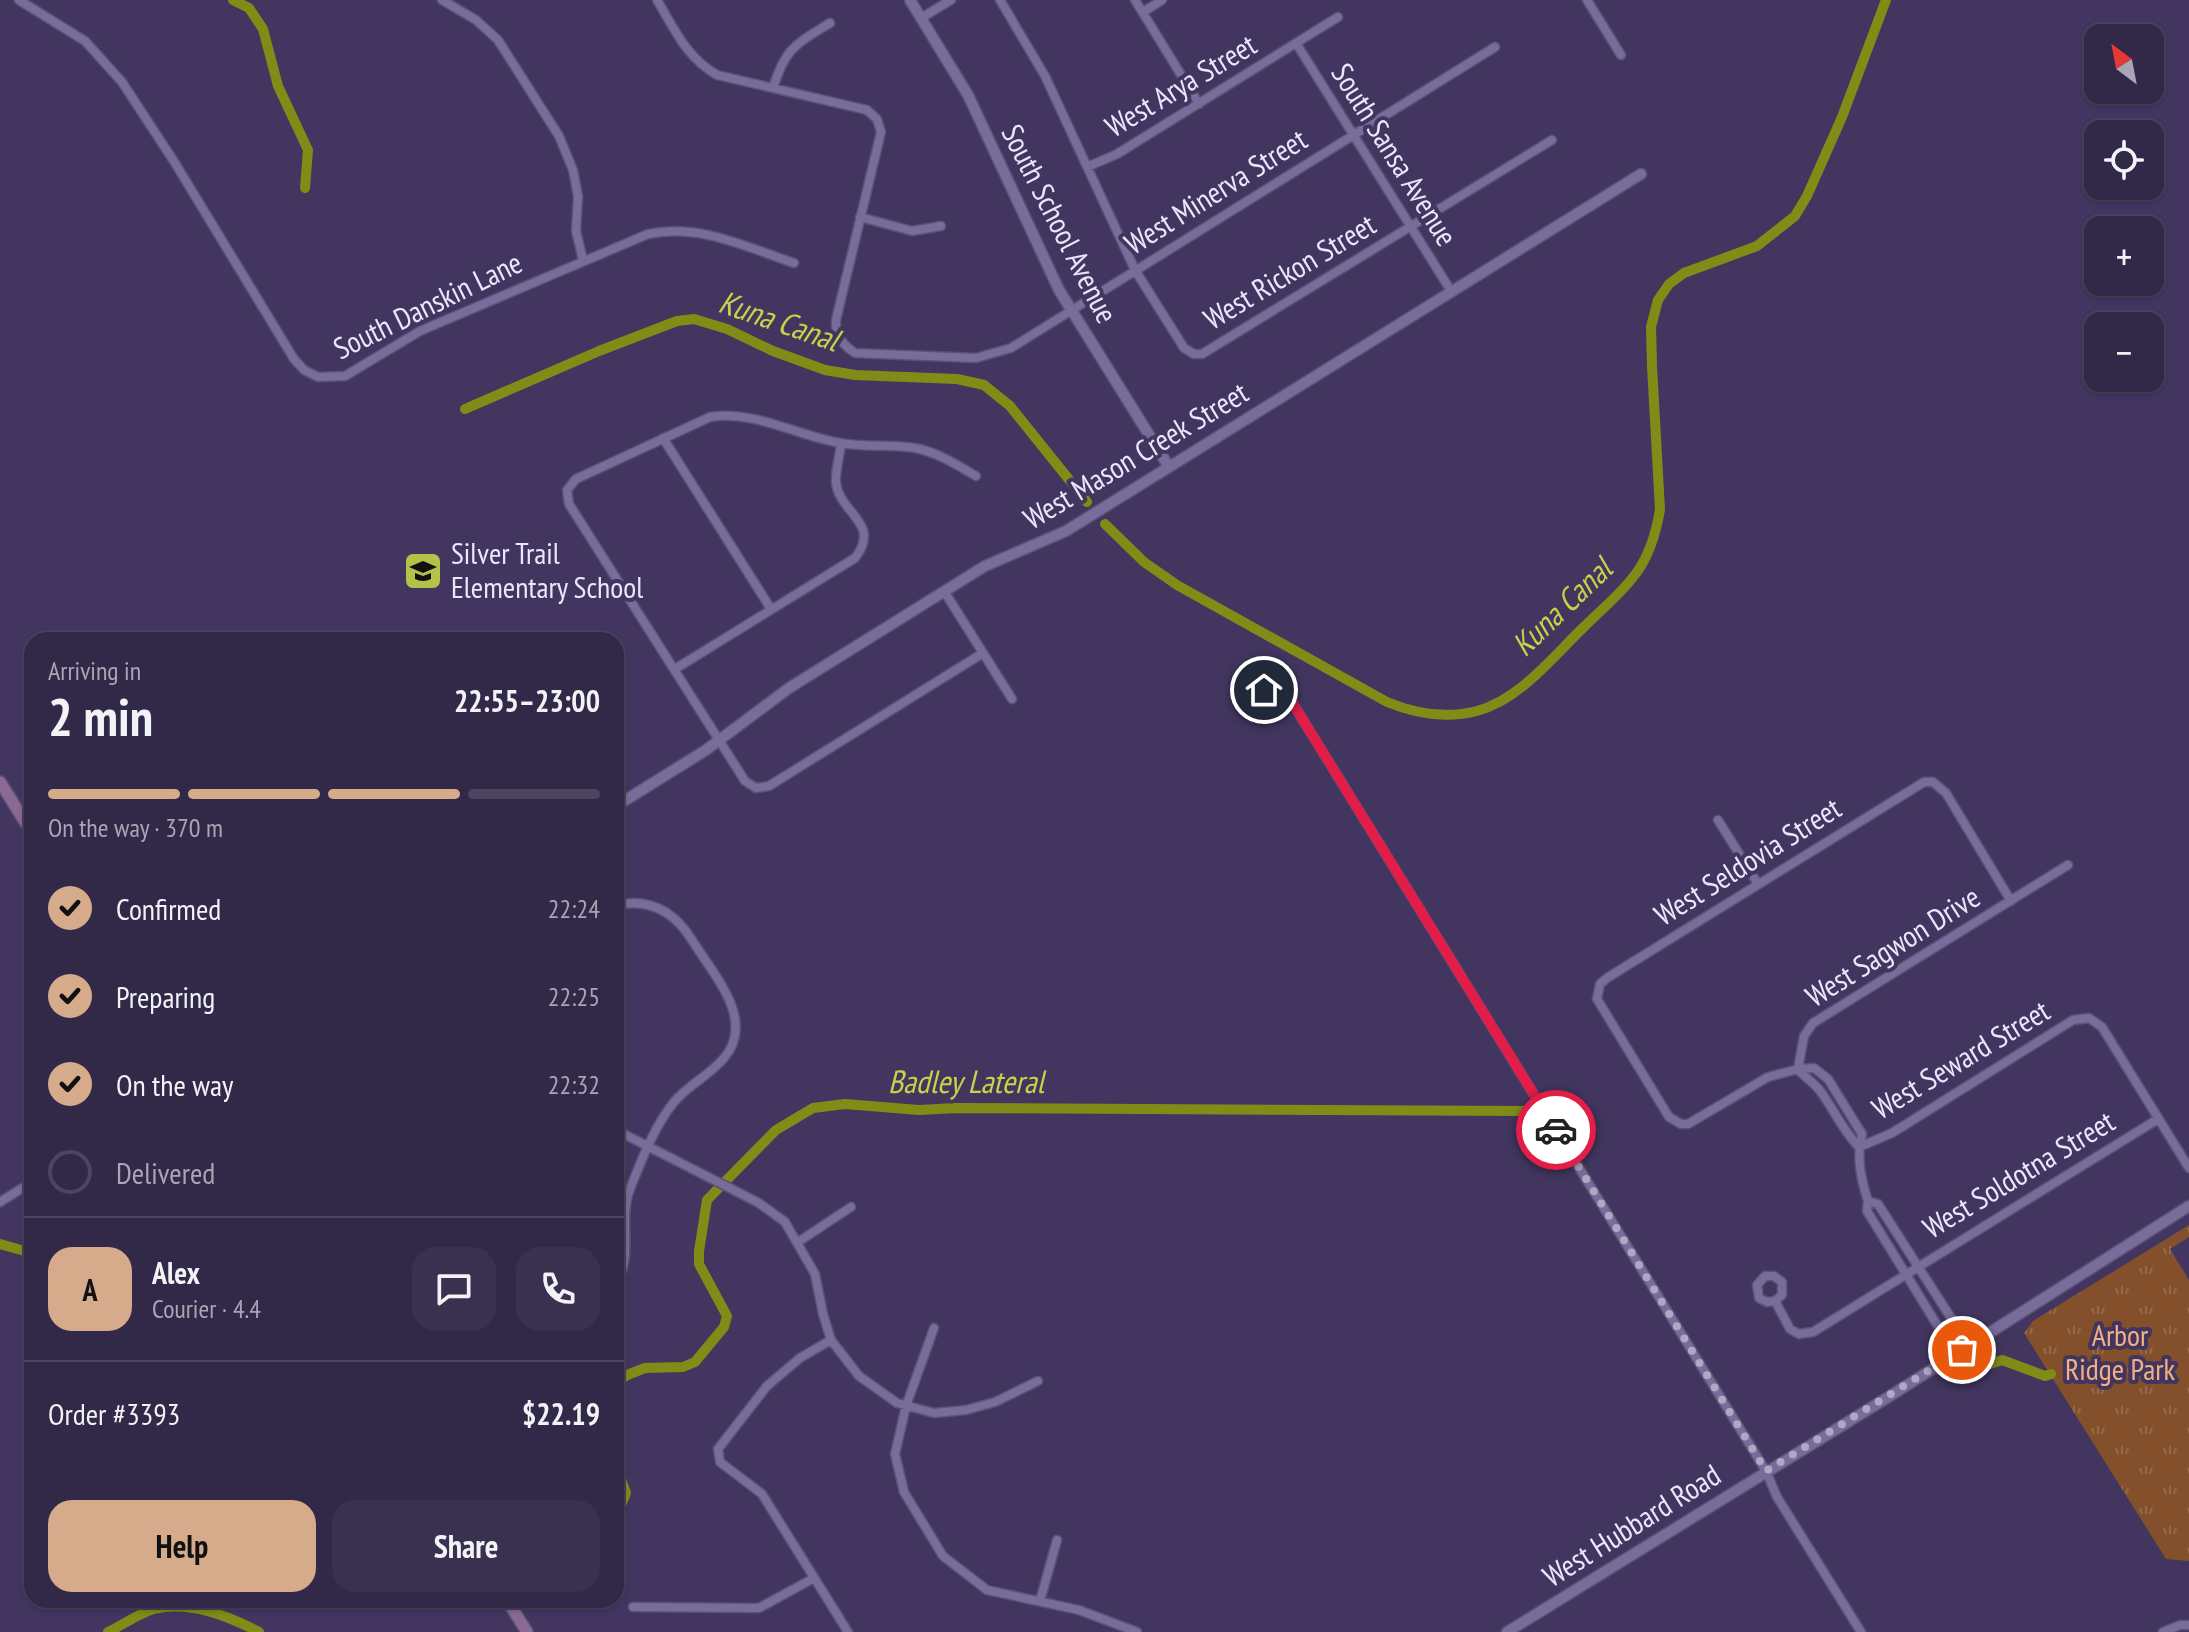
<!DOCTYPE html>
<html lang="en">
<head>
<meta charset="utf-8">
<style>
	:root { --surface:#322848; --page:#3a304f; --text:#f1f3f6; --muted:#a8a6b4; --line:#4d4460; --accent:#d6ab8b }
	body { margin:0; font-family:"PT Sans Narrow",sans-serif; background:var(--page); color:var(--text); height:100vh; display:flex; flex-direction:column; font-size:30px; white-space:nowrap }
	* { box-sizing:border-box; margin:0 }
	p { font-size:26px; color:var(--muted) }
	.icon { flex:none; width:44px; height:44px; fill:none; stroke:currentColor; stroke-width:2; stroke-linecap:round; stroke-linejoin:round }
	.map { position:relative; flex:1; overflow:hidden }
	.side { position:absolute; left:24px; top:632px; width:600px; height:976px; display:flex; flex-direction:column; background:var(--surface); border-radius:24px; box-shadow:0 2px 6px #0004,0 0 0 2px var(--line) }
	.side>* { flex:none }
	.needle { width:52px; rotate:328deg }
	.fabs { position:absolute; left:2084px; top:24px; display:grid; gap:16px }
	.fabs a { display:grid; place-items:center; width:80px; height:80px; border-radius:16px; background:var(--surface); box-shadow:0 2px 6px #0004,0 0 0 2px var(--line); font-size:40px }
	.pin { position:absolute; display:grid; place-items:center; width:68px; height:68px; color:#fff; margin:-34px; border:4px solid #fff; border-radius:50%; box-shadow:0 2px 8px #0007 }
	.courier { position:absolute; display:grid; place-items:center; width:80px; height:80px; margin:-40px; border:6px solid #e11d48; border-radius:50%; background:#fff; color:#222; box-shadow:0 2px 10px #0007 }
	.head em { font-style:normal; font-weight:600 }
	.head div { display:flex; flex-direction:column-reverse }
	.head { display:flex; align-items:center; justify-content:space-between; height:136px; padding:0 24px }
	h1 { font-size:52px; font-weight:600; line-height:60px }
	.bar { display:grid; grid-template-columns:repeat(4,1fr); gap:12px 8px; align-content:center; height:96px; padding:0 24px }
	.bar i { height:10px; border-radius:6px; background:var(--line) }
	.bar .selected { background:var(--accent) }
	.bar p { grid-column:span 4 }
	.line { display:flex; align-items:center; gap:20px; padding:0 24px; border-top:2px solid var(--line) }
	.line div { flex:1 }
	.round { display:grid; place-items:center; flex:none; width:84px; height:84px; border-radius:24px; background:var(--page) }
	ol { padding:0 24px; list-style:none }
	li { display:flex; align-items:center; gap:24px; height:88px }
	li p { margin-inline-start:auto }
	li .icon { padding:8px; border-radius:50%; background:var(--accent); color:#111; stroke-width:4 }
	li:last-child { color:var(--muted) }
	li i { width:44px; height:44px; border:4px solid var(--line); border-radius:50% }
	.cta { display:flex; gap:16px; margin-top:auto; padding:16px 24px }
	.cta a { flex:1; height:92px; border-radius:24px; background:var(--accent); color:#111; font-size:32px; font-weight:600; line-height:92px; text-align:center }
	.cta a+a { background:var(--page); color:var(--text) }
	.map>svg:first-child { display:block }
</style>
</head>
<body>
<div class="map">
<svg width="2189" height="1632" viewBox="0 0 2189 1632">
	<defs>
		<pattern id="park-tufts" width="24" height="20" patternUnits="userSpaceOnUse" patternTransform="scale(2)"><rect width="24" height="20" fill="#83502b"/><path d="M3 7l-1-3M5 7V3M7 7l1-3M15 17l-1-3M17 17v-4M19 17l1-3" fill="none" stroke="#95694b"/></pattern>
	</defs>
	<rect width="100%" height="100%" fill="#423660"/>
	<path fill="url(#park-tufts)" d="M2189 1225V1237L2170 1249 2189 1280V1561L2166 1559 2024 1333 2033 1321Z"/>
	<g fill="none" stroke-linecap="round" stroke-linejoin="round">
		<path stroke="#818c16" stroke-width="10" d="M233 0 249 8 263 29 278 86 308 150 305 188
			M465 409 599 351 677 321 694 319 727 329 773 351 825 370 855 375 957 379 984 385 1010 406 1087 502
			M1105 524 1144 562 1177 585 1387 702C1416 714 1446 719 1477 711 1521 699 1554 655 1586 625 1603 608 1623 592 1637 572 1650 554 1656 533 1660 510L1652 366 1651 327 1658 300 1669 284 1684 273 1757 246 1795 216 1807 196 1842 117 1886 0
			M1549 1111 1553 1113
			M1574 1122 1586 1126
			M0 1244 32 1253
			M1990 1364 2002 1360 2045 1376 2051 1374
			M616 1384 627 1375 645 1368 683 1367 695 1362 724 1327 727 1316 699 1264V1251L707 1200 776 1130 813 1108 845 1104 919 1110 956 1108 1524 1111
			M616 1465 626 1493 618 1513
			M108 1632C123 1625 139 1613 154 1609 190 1600 228 1616 259 1632"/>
		<g stroke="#5a5174" stroke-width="11">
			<path id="minor" d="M19 0 85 41 122 82 175 163 294 359 304 370 318 377 345 376 420 331 648 234C699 223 746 247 794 263
				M442 0 476 20 498 40 559 136 573 170 578 196 576 231 583 260
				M657 0C675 30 686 57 717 75L867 110 877 119 881 132 836 320C835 336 843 345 855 353L976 358 1011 348 1495 47
				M1000 0 1045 76 1135 270 1184 348 1194 354H1202L1552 140
				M1135 0 1199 104
				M1587 0 1621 55
				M1143 12 1162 0
				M921 18 951 0
				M1296 43 1451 291
				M773 88C786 47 795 45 830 23
				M1087 167 1117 154 1338 17
				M860 217 912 231 941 226
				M663 438 771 609
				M976 476C957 465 937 452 915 448 889 444 862 448 835 442 794 434 753 410 710 417L576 479 567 490 569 504 745 781 756 788 769 786 983 653
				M944 591 1012 699
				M675 669 855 558C882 523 840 514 836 483 835 471 840 455 841 443
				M1264 690 1290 699 1766 1471 1777 1497 1861 1632
				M1718 820 1758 884
				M2011 901 1946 793 1933 782H1924L1607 978 1600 984 1597 999 1669 1117 1681 1124H1688L1768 1077 1798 1069 1804 1036 1813 1023 2068 865
				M616 905C649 898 674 911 692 940 712 973 757 1020 724 1058 710 1075 688 1085 674 1102 654 1127 642 1159 630 1189 618 1218 634 1257 616 1283
				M616 1130 759 1203 785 1222 815 1274 823 1314 831 1340 859 1376 897 1403 934 1413 966 1410 995 1402 1038 1381
				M1859 1147 1892 1133 2073 1020 2089 1018 2102 1027 2189 1168
				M1859 1147C1843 1131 1834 1110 1821 1092 1815 1083 1805 1078 1798 1069L1814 1068 1828 1079 1862 1134C1856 1157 1861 1179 1868 1201
				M0 1202 32 1182
				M798 1242 851 1207
				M1775 1301 1782 1295V1282L1774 1276H1765L1757 1285 1759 1298 1767 1302 1775 1301 1790 1329 1799 1334 1813 1332 2158 1119
				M934 1328 906 1406 895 1454 904 1492 943 1556 987 1590 1079 1610 1137 1632
				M831 1340 800 1358 767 1386 718 1449 720 1462 762 1494 848 1632
				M1955 1354 1867 1211 1868 1201 1878 1204 1969 1346
				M1040 1601 1057 1540
				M633 1607 759 1608 814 1578
				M2163 1632 2180 1625H2189"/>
		</g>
		<g stroke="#5a5174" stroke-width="13">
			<path id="tertiary" d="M910 0 968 95 1059 290 1169 467
				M616 806 706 750 789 688 985 566 1066 531 1641 174
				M1507 1632 1890 1396 2189 1206"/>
		</g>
		<g stroke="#5a5174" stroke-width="14">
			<path id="secondary" d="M0 782 32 833
				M507 1600 527 1632"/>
		</g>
		<use href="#minor" stroke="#786c9a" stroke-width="8"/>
		<use href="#tertiary" stroke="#786c9a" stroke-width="10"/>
		<use href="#secondary" stroke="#896a93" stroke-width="11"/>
	</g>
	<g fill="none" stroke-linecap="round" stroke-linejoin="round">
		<path stroke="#afa8c5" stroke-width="8" stroke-dasharray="0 14.4" d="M1556 1130 1766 1471 1962 1350"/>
		<path stroke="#e11d48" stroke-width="10" d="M1264 690 1290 699 1556 1130"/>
	</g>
	<defs>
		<g id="school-square" transform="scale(2)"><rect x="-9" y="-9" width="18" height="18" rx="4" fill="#b4c24a" stroke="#423660"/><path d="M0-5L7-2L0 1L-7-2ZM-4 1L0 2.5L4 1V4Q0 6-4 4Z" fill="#111"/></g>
	</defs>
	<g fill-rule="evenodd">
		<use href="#school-square" x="423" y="571"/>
	</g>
	<g text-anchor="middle" stroke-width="8" stroke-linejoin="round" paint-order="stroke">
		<g font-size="30" fill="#eae6fb" stroke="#423660">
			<text transform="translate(1181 86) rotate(-31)" y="10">West Arya Street</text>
			<text transform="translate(1394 155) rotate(58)" y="10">South Sansa Avenue</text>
			<text transform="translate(1216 192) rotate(-32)" y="10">West Minerva Street</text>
			<text transform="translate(1059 224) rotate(63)" y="10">South School Avenue</text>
			<text transform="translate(1290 272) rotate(-31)" y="10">West Rickon Street</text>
			<text transform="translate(428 306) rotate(-26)" y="10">South Danskin Lane</text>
			<text transform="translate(1136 456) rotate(-31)" y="10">West Mason Creek Street</text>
			<text transform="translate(1748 862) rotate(-32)" y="10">West Seldovia Street</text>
			<text transform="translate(1893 947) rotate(-32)" y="10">West Sagwon Drive</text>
			<text transform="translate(1961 1060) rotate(-31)" y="10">West Seward Street</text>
			<text transform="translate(2019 1175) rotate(-31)" y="10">West Soldotna Street</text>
			<text transform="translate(1632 1526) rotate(-32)" y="10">West Hubbard Road</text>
		</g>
		<g font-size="30" fill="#eae6fb" stroke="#423660" text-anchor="start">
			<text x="451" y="564">Silver Trail<tspan x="451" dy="34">Elementary School</tspan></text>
		</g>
		<g font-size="30" fill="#f2b083" stroke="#423660">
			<text x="2120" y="1346">Arbor<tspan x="2120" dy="34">Ridge Park</tspan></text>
		</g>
		<g font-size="32" font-style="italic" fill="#c5d446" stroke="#423660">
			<text transform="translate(779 321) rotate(19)" y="11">Kuna Canal</text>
			<text transform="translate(1562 607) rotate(-44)" y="11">Kuna Canal</text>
			<text x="966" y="1093">Badley Lateral</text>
		</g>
	</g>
</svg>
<div class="fabs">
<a><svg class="needle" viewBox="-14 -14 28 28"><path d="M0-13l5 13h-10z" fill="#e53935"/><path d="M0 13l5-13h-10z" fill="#a8a6b4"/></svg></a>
<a><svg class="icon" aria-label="locate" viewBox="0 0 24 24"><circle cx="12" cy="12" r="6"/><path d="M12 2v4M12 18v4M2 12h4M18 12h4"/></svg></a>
<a>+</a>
<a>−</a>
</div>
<div class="pin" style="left:1962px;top:1350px;background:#ea580c"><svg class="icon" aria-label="bag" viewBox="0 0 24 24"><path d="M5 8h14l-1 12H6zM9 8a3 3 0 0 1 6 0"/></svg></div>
<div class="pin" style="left:1264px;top:690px;background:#1f2937"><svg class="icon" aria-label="home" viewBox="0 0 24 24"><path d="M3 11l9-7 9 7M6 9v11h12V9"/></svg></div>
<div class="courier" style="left:1556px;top:1130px"><svg class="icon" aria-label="car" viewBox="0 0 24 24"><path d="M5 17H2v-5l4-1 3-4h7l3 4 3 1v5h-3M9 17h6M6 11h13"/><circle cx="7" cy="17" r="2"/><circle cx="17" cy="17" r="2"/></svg></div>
<section class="side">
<div class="head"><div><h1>2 min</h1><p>Arriving in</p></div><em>22:55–23:00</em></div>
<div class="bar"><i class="selected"></i><i class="selected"></i><i class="selected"></i><i></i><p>On the way · 370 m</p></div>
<ol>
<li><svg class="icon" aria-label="check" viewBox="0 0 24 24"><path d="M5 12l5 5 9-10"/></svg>Confirmed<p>22:24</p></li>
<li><svg class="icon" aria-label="check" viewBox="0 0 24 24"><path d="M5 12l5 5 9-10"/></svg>Preparing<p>22:25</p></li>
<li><svg class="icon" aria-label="check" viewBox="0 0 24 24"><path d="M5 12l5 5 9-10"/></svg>On the way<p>22:32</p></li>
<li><i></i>Delivered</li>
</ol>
<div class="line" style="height:144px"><b class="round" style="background:var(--accent);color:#111">A</b><div><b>Alex</b><p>Courier · 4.4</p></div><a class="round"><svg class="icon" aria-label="chat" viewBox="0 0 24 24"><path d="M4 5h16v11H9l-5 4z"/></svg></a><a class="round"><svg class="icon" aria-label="phone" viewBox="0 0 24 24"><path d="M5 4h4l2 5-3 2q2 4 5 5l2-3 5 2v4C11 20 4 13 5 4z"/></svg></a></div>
<div class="line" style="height:104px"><div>Order #3393</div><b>$22.19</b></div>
<div class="cta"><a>Help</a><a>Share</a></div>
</section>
</div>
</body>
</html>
